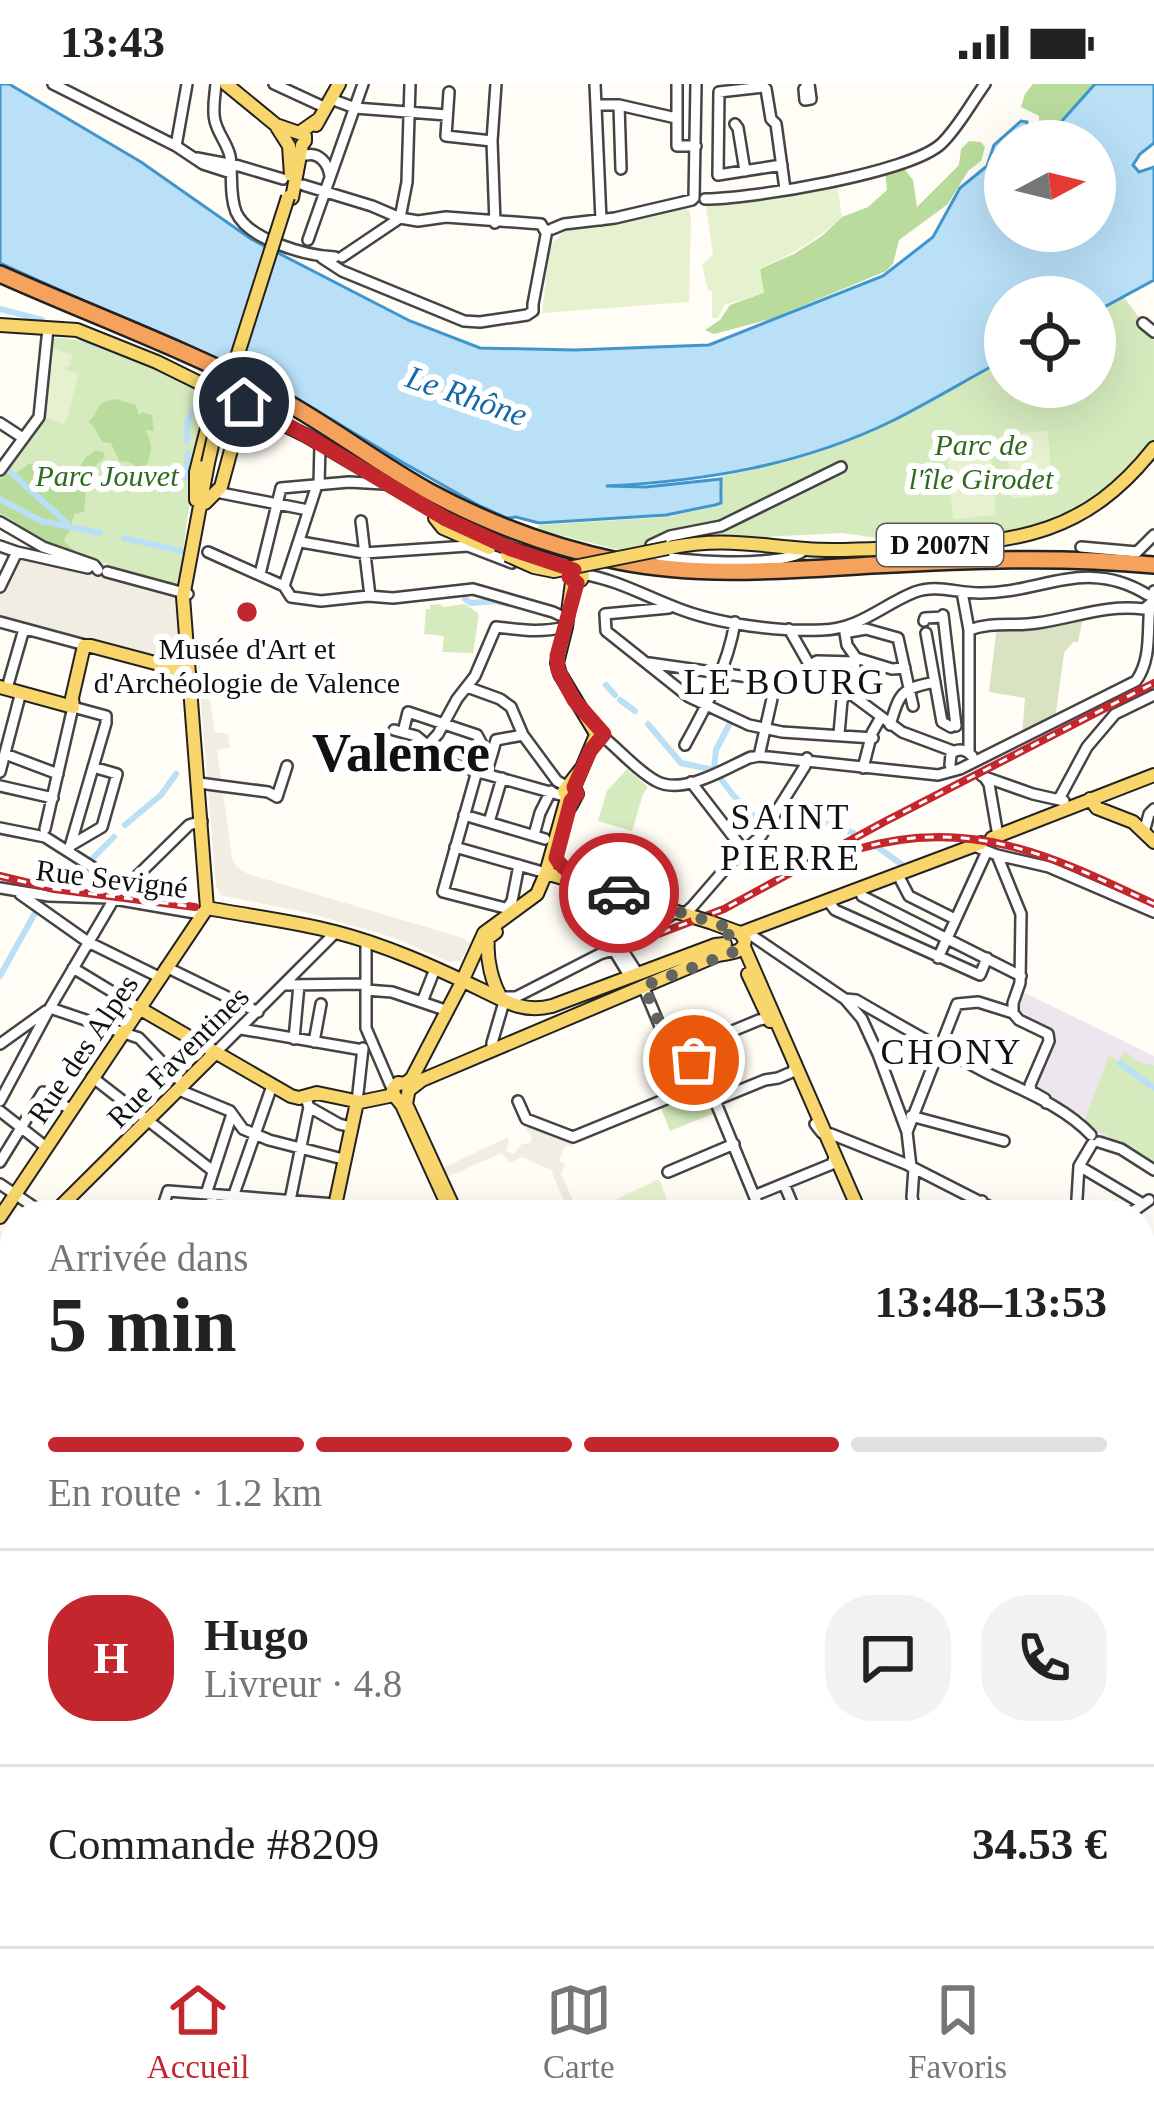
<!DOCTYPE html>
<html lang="fr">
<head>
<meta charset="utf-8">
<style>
	:root { --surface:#fff; --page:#f2f2f2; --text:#222; --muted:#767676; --line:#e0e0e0; --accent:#c4262e }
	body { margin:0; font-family:"Times New Roman",serif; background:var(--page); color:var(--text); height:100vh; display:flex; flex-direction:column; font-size:45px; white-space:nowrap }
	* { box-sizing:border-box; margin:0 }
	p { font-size:39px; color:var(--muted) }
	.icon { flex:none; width:66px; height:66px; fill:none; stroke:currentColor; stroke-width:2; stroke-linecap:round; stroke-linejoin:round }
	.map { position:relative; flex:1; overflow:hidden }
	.drawer { position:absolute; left:0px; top:1116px; width:1155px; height:747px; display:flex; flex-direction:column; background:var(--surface); border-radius:48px 48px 0 0; box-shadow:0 12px 48px #0002 }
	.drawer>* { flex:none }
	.needle { width:78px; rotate:83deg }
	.buttons { position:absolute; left:984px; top:36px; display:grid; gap:24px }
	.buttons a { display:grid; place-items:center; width:132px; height:132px; border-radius:50%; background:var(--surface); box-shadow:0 12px 48px #0002; font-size:60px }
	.pin { position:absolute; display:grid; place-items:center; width:102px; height:102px; color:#fff; margin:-51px; border:6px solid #fff; border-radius:50%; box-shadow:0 3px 12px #0007 }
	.courier { position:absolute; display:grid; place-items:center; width:120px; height:120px; margin:-60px; border:9px solid #c4262e; border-radius:50%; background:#fff; color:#222; box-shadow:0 3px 15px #0007 }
	.head em { font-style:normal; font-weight:800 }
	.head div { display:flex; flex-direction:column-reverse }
	.head { display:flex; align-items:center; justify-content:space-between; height:204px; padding:0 48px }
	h1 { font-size:78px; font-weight:800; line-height:90px }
	.bar { display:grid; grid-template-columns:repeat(4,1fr); gap:18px 12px; align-content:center; height:144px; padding:0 48px }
	.bar i { height:15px; border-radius:9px; background:var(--line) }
	.bar .selected { background:var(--accent) }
	.bar p { grid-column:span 4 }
	.line { display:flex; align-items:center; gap:30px; padding:0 48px; border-top:3px solid var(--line) }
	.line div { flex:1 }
	.round { display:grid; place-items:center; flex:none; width:126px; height:126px; border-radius:48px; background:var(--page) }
	.status { display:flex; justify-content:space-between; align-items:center; height:84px; padding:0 60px; background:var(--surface); direction:ltr }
	.status svg { height:33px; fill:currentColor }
	.tabs { display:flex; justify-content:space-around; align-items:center; height:168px; border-top:3px solid var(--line); background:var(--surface); font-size:33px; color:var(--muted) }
	.tabs a { display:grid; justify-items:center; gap:6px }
	.tabs .selected { color:var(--accent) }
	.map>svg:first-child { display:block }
</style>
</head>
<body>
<div class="status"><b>13:43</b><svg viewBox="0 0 49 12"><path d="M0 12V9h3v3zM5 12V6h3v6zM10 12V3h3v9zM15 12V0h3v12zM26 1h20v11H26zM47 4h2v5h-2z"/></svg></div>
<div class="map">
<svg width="1154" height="1862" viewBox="0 0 1154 1862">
	<rect width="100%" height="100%" fill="#fffdf5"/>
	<path fill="#eee6ef" d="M1021 907 1154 972V1082L1088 1043 1090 1037 1056 1015 1053 1018 1034 1005 1033 1001 1055 948 1028 934 1017 924Z"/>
	<path fill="#d5ebbd" d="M1123 212 1143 239 1141 241 1154 253V359L1137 385 1047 446 936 462 842 449 763 453 710 451 673 457 667 474 648 473 535 445 540 441 664 433 715 423 721 420 723 414 721 392C771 383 819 371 865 350 912 329 958 301 1005 276V303H1095V228Z
		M53 254C105 254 154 281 201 301L209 310V324L193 392 179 498 172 503 98 483 43 459 0 434V392L42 334 49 257Z
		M440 520 443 523 465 520 479 530 473 569 442 568 444 552 424 550 426 525H430V521Z
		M627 685 648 703 643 710 632 747 598 737 607 707Z
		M1124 967 1141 979 1154 981V1079L1084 1038 1109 972 1119 977Z
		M696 982 717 1028 670 1047 660 1021 676 1014 691 984Z"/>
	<path fill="#b9dc9c" d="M1033 0H1095L1047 51 1039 42V32L1021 23 1025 10Z
		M969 57 981 58 985 63 981 77 968 87 948 120 899 156 893 180 886 187 771 235 714 250 705 246 720 236 730 221 763 209 760 185 794 170 822 152 842 133 868 123 887 106 885 86 902 82 913 96 917 123 959 81 961 65Z
		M116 315 136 321 139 331 142 328 152 331 154 347 145 346C153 358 153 369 146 381L137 383 129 378 119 377 111 359 102 358 94 343 88 338C101 328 92 318 116 315Z
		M96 366 104 369 105 373 94 383 99 398 86 407 84 428 74 430 69 449 66 451 64 457 76 468 72 469C56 464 38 459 25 447 16 439 12 434 0 429V396L7 386 17 389 28 380H44L36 395 65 408 69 401 66 384H79L85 374Z"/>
	<path fill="#d9e3c4" d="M1084 529 1078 558H1073L1064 569 1055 636 1022 652 1025 614 989 608 997 541 1039 544 1040 540Z"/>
	<path fill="#e6f2cf" d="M837 100 842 133C817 156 791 171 760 184L764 209 724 221 718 234H712V207L708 206 702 181 713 171 706 123 712 118Z
		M682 124 689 126 691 134 689 218 542 229 550 162 566 145Z
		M49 264 73 271 69 283 65 282 64 285 79 290 66 338 62 340 42 332Z
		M1048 347 1053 411 1011 414 1006 350Z
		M990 364 996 431 953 435 947 368Z
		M659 1095 673 1131H588L590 1128Z"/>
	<path fill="#f1ede2" d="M23 472 81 485V488L99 492 102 479 106 478 108 480 105 494 123 499 124 496 172 508 177 518 180 517 183 571 180 577 170 580 0 536V509L17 475Z
		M198 582H201L208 605 215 648 228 650 230 663 217 666 232 774 236 782 248 790 463 854 471 859 460 877 449 878 395 854 309 829 220 811 216 801Z
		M529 1039 575 1056 572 1063 566 1061 559 1077 565 1080 561 1090 573 1117 587 1123 588 1131H562L565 1120 551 1086 522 1073 509 1079 502 1069 445 1094 441 1085 508 1053 509 1057 506 1067 514 1070 522 1060 530 1059 532 1054 524 1041Z"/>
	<path fill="#b9e0f7" stroke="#3f96cf" stroke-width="3" d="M0 0H9L141 78 251 155 410 237 480 264 575 266 709 261 883 192 933 153 960 104 987 82 994 61 1021 37 1027 38 1026 46 1013 57H1005V65L996 75 997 81 1005 86V147H1095V57H1044L1095 0H1154V59L1140 70 1133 81 1139 88 1154 83V196L1095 228V213H1005V275C968 295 928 319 892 337 802 381 706 397 606 402L646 403 721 395V419L715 421 666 431 539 439 516 433 507 434 478 421 402 378 288 309 0 179Z"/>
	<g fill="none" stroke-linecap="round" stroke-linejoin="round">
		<path stroke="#b9e0f7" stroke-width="6" d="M0 225 42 236
			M86 257 105 263
			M187 358V338L195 324
			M7 385 67 439
			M186 394 188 369
			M0 415 41 437 100 449
			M124 454 182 467
			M465 515 471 519 496 517 529 525
			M606 601 615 611
			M620 616 635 627
			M732 635 716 666 714 686 733 711 765 743
			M648 640 681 679 714 686
			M779 730 812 735 854 749
			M125 741 161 711 176 690
			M876 762 904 782
			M92 775 114 753
			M0 892 35 829
			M1120 979 1154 1004
			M11 1553 15 1545
			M0 1608 3 1646 15 1647"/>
		<g stroke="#444" stroke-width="14">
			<path id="minor" d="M53 0 176 62 203 80 231 89
				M216 0C215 12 212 26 215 37 218 50 227 59 230 72 233 90 229 110 236 128 248 156 307 172 335 173
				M274 0 326 24
				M595 0 601 136
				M677 0V62H696
				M808 0 804 5 805 16 811 15 809 0
				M449 8 446 52 492 57
				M331 15 355 24 447 31
				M596 21H619L676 34
				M619 21 621 85
				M735 40 738 44 745 87
				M176 62 187 0
				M306 71C319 68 328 79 330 92
				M197 74 239 82 283 95
				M782 81 718 91 719 8 764 3 766 5 771 35 776 40 785 105
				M303 101 372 122 400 134 418 137 446 133 541 140 545 147
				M694 114 696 0
				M705 115C751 115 909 89 941 60 958 44 971 19 985 0
				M400 134 407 98 410 0
				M495 139 492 57 496 0
				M552 145 564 140 615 134 692 116
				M308 156 363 0
				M342 173 400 134
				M322 174 342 187 464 237 480 238 527 231 533 227V220
				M533 220 547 146
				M1143 239 1154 248
				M0 339 23 354
				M0 386 39 333 48 244
				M319 401 320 360
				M216 408 308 426
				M361 437 370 512
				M0 438 43 463 94 481 98 486
				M301 458 364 469 468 462 512 479
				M0 462 17 468 88 484
				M1081 463 1137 468 1154 451
				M208 468 284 502
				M802 468C777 483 677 479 649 469L651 461 670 452 721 442 841 383
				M107 488 188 510
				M260 490 281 404 349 398 384 400
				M582 490C618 496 645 512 677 524 717 540 780 548 822 546 860 545 882 521 915 508 936 500 957 509 979 509 1041 510 1086 472 1148 511
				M284 502 291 513 321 517 368 512 393 514 473 505 553 528 568 535
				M284 502 317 401
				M0 503 17 468
				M962 508 969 546V669
				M669 524 605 530 606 547 689 613 749 641 782 648 873 654
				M943 531 956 642
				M924 537 925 534 943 533
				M0 538 85 561
				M789 545 818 596 848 608 902 648 953 667
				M969 546C994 537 1012 543 1037 539 1073 534 1107 520 1144 525L1150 520
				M849 548 866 545 898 554 913 622
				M845 549 847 561 856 574 892 585 905 584
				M926 549 942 638 951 643
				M649 579 812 602 818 596
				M809 582 817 577 855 578
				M467 603 500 615 511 623 523 651 557 697 568 703
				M7 604 24 545
				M890 641C900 608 901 605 935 598
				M394 646 416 652 444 675 475 687 564 712
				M403 648 408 628 477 651 484 664
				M839 650 842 616 851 605 856 574
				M602 652C620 666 637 687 656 697 683 712 726 684 751 673
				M685 661C706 623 728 582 735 538
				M493 667 496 656 523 651
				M5 670 58 690
				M759 672 776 597
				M749 674 759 672 938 691 960 685 1136 597C1152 575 1147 546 1150 520L1153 517 1154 507
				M415 675 438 650 457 615 475 592 496 543C523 546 538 549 566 543
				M950 681 951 670C958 663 967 666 972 672
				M863 684 872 649 881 633
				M475 687 484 664 493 667 486 690
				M477 687 443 808 505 824
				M0 688 21 608
				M982 692 1033 710 1064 717
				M985 694 989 700 998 752
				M691 698 745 768
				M199 699 268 708 277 713 287 682
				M0 702 53 714
				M1059 715 1087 663 1115 630 1154 611
				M464 731 545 755
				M489 738 502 694
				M0 744 45 753 108 793 130 799 189 741 202 737
				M45 745 73 623 106 632V639L69 766
				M1144 748 1149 730 1154 725
				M534 751 540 729 551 707
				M73 760 102 743 117 690 93 683
				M974 762 997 771 1049 783 1154 828
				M455 763 546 789
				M997 771 1021 830 1020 899 1013 919V929L1019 936 1048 950 1049 957 1030 1001 1031 1007 1045 1015 1046 1019
				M556 774C569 797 597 793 617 807
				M898 791 909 812 955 835
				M0 804 49 812 108 814 201 830
				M860 806 862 812 1021 892
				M20 810 88 858 159 893
				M828 817 835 826 980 891 987 874
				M508 823 512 817 519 781
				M684 830 692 823 731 778 761 752 805 682 807 674
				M751 851 845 915 862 935 878 970 907 1048 911 1083
				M366 857V944L393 1007
				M619 860 622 852 667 834 676 828
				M938 874 987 767
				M166 883 258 928
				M73 884 139 924
				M630 893 610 860 612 855 616 856 638 890
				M285 901 366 900
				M643 902 670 966 694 976 702 985 762 1131
				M366 906 392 908 448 927
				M504 913H516L600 870 613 866
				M845 915 856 916C899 941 943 966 987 989 1021 1006 1064 1022 1091 1051
				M422 918 435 885
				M50 924 139 954 184 1001
				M241 945 363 966
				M294 955 299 901
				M314 958 321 920
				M0 960 46 927
				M492 966V959L504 918
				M215 969 336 848
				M92 993 213 1087
				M179 1006 230 1027 243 1045 269 1056 343 1075
				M716 1016 765 996 778 994 792 988 796 980
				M0 1017 47 929 114 815
				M518 1017 526 1035 573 1053 671 1013 676 1009 696 962 759 936 772 934
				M357 1018 363 964
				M309 1023 339 1040 351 1043
				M0 1027 46 1063
				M911 1032 1004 1057
				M815 1040 822 1049 831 1050 906 1080 1006 1131
				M907 1048 957 920 978 918 1013 929
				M1099 1058 1121 1065 1154 1086
				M0 1078 43 1008 71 1026
				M1079 1082 1143 1120
				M914 1084 912 1113 916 1131
				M668 1088 734 1060
				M0 1100 46 1131
				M784 1100 797 1131
				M209 1110 207 1107 232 1030
				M756 1111 832 1080 835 1071
				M233 1113 272 1002
				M160 1131 168 1107 335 1120
				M208 1131 213 1111
				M287 1131 309 1023 305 1012
				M970 1131 982 1117
				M1076 1131 1079 1082 1092 1060
				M1128 1131 1149 1116
				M1140 1184 1154 1193
				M1149 1220 1148 1227 1154 1238
				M0 1245 9 1225
				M1140 1279 1154 1274
				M1140 1322 1144 1321 1150 1328 1154 1326
				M1140 1384V1403
				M0 1413 15 1364
				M1140 1471 1154 1469
				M1140 1510 1146 1511 1148 1518 1154 1521
				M1140 1545 1154 1552
				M0 1554 15 1561
				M1140 1588 1149 1593 1154 1585
				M0 1677 15 1671
				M1140 1728 1154 1758
				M0 1842 22 1856 45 1862
				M405 1848 413 1862
				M516 1848 538 1852 565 1848
				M642 1848 644 1862
				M758 1848 763 1862
				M1046 1848 1050 1862
				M343 1852 350 1862
				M331 1855 340 1853 338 1862
				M184 1862V1848
				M373 1862 375 1848
				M395 1862 398 1848
				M497 1862 506 1848
				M846 1862 867 1856
				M977 1862 989 1848"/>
		</g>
		<g stroke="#222" stroke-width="16">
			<path id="major" d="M226 0 276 41 299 49 319 35
				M316 41 339 0
				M277 43 289 62 291 91
				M292 114 302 61 305 57V52L299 49
				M0 241 77 246 157 278 307 352 465 445 511 465 580 486 583 492 581 496 572 498
				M196 416V388L217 305
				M205 419 221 403 244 318
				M435 434 443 444 489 464
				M668 464C722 453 753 461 806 465 843 468 880 464 917 463 1020 458 1086 450 1154 364
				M572 498 566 543 557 579 560 590 595 648
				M83 566 84 562H91L189 588
				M0 603 73 623
				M73 623 72 614 83 566
				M1090 715 1097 724 1133 738 1154 758
				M570 723 577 710 574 703 598 646
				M992 754 1154 691
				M546 789 697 834
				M207 824C249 832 293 837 335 848 386 861 434 883 482 906 506 918 524 929 552 922L715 861 725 860
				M207 824 183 513 208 379
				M496 848 488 854C486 875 492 900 503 917
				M741 849 981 759
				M744 863 861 1131
				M748 890 770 937
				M139 924 291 1012 299 1014 317 1009 360 1018 394 1011
				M405 1000 412 994 460 902 484 849 537 810 546 789 567 714 564 707 581 685
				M409 1006 422 996 718 871C730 868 744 870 745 856L740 849 710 838
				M52 1131 215 969
				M333 1131 357 1018
				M452 1131 402 1021 394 1011 393 1005 398 999 405 1000 409 1004 406 1020 457 1131
				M0 1133 207 824
				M0 1182 15 1167
				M1114 1848 1135 1862
				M126 1862 130 1848
				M964 1862 976 1848"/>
		</g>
		<g stroke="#222" stroke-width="20">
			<path id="highway" d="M0 190C90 230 189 267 275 312 329 341 377 379 430 408 489 440 552 463 618 477 702 494 787 486 872 481 968 476 1057 472 1154 481"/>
		</g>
		<use href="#minor" stroke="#fff" stroke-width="9"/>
		<use href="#major" stroke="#f9d66b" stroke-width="12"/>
		<use href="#highway" stroke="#f5a25d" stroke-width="15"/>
		<g stroke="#c4262e" stroke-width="8">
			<path id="rail" d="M854 766C969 731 1052 772 1154 820
				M0 792 54 805 195 823
				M645 855 724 825 884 738 1154 599"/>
		</g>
		<use href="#rail" stroke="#fff" stroke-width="3" stroke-dasharray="9" stroke-linecap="butt"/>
		<g stroke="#222" stroke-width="16" stroke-linecap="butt">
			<path id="major-bridge" d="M208 379 220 326 288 113
				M507 471 534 483 554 487 668 464
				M697 834 710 838"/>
		</g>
		<use href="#major-bridge" stroke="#f9d66b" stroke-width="12"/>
	</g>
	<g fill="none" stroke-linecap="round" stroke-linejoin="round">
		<path stroke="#646461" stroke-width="12" stroke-dasharray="0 21.6" d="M619 809 721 841 735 848 728 851 726 862 733 868 644 902 670 966 694 976"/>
		<path stroke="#c4262e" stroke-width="15" d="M244 318 307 352 446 435 511 465 574 486 569 493 577 499 557 572 558 586 574 616 604 650 590 667 574 703 577 710 571 717 556 774C570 798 599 792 619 809"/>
	</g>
	<circle fill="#c4262e" stroke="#fff" stroke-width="4.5" cx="247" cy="528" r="12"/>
	<g text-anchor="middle" stroke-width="12" stroke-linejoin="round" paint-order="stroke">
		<rect fill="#fff" stroke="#585858" stroke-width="3" x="877" y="440" width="126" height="42" rx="9"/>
		<g font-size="27" font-weight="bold" fill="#111">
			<text x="940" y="470">D 2007N</text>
		</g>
		<g font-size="30" font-style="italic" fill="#2f6b1f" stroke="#fff">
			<text x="981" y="371">Parc de<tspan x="981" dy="34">l'île Girodet</tspan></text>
			<text x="107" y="402">Parc Jouvet</text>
		</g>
		<g font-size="30" fill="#111" stroke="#fff">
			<text x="247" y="575">Musée d'Art et<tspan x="247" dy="34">d'Archéologie de Valence</tspan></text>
		</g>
		<g font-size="30" fill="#111" stroke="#fff">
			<text transform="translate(112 795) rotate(7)" y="10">Rue Sevigné</text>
			<text transform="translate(83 965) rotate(-56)" y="10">Rue des Alpes</text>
			<text transform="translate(178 973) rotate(-45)" y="10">Rue Faventines</text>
		</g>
		<g font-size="33" font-style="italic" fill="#1768a6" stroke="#fff">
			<text transform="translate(467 311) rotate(19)" y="12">Le Rhône</text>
		</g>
		<g font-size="36" letter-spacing="3" fill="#111" stroke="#fff">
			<text x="785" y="610">LE BOURG</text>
			<text x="791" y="745">SAINT<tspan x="791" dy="41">PIERRE</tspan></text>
			<text x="952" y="980">CHONY</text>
		</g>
		<g font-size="54" font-weight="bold" fill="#111" stroke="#fff">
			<text x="401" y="687">Valence</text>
		</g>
	</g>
</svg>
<div class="buttons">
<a><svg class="needle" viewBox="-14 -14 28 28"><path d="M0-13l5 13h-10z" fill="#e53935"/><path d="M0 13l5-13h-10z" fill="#767676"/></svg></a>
<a><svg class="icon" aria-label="locate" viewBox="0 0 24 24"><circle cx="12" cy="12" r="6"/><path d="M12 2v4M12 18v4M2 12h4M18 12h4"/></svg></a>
</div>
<div class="pin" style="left:694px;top:976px;background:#ea580c"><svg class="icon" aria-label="bag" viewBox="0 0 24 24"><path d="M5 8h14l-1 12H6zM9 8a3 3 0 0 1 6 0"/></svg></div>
<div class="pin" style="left:244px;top:318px;background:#1f2937"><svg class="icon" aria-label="home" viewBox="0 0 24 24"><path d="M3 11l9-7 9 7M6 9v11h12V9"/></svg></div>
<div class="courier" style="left:619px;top:809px"><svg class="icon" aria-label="car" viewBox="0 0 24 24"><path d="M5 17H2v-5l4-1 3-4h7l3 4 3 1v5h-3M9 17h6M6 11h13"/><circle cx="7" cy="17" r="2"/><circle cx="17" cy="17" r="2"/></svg></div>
<section class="drawer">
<div class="head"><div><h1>5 min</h1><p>Arrivée dans</p></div><em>13:48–13:53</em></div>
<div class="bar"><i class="selected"></i><i class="selected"></i><i class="selected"></i><i></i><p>En route · 1.2 km</p></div>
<div class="line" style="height:216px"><b class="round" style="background:var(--accent);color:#fff">H</b><div><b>Hugo</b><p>Livreur · 4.8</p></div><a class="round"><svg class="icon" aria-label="chat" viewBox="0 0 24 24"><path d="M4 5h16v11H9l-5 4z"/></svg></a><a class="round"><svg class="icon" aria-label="phone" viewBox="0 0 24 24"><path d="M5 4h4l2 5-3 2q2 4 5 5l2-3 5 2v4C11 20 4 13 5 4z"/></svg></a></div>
<div class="line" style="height:156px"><div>Commande #8209</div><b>34.53 €</b></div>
</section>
</div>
<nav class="tabs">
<a class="selected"><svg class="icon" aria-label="home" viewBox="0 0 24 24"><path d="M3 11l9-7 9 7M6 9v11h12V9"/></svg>Accueil</a>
<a><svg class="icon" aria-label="map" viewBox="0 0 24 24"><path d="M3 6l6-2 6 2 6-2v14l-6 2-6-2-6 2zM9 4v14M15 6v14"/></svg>Carte</a>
<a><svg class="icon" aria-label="saved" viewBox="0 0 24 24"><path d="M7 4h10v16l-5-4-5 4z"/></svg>Favoris</a>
</nav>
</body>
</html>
